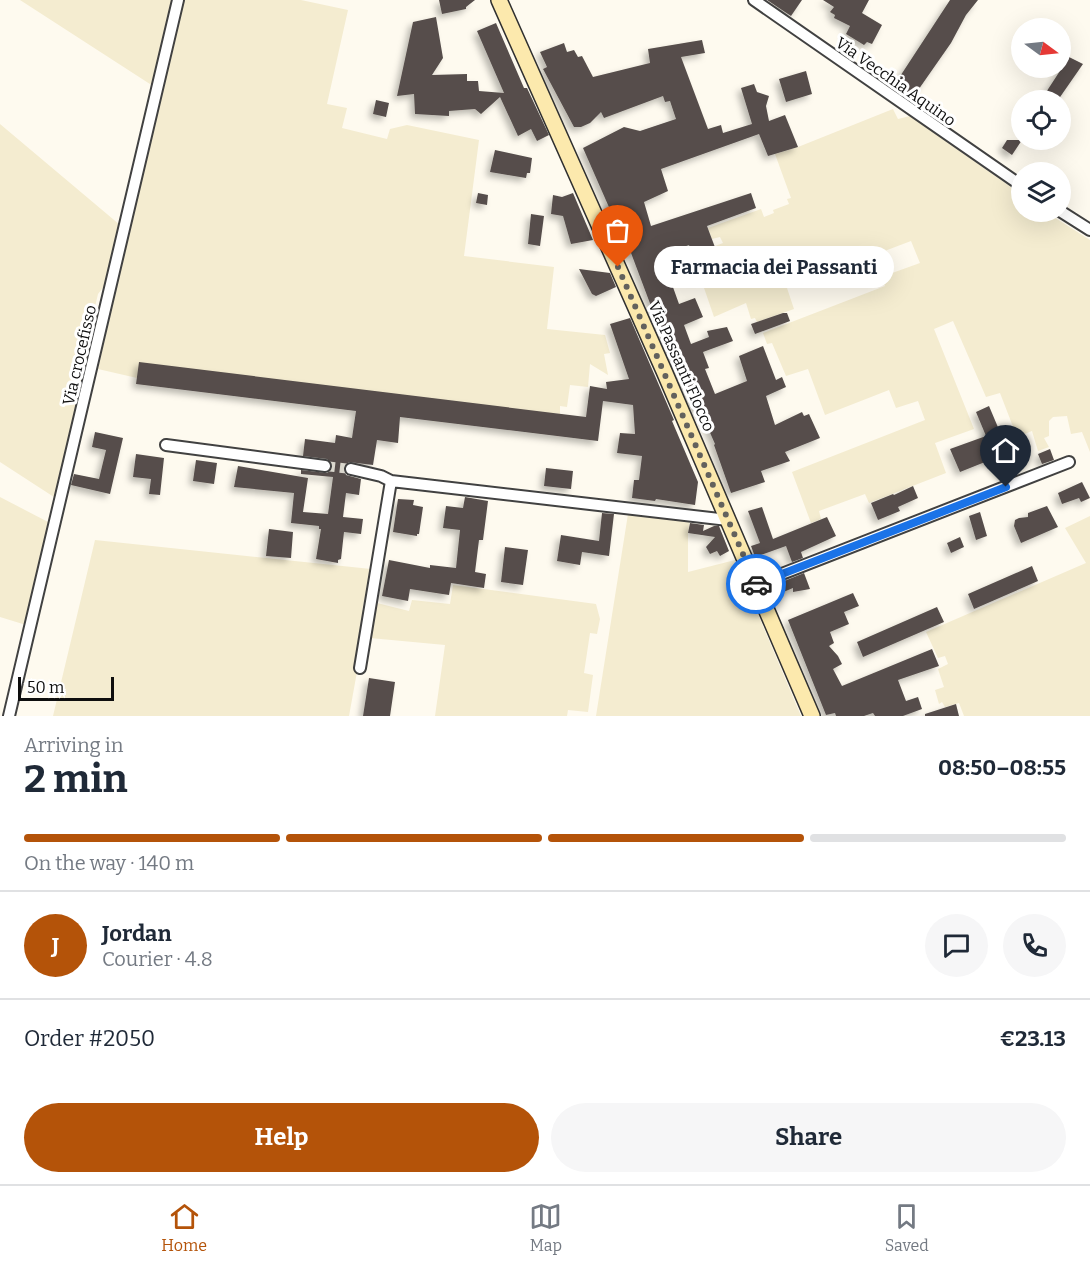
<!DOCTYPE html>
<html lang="en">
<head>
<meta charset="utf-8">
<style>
	:root { --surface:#fff; --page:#f6f6f7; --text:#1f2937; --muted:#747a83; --line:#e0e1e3; --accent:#b45309 }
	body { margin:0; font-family:Bitter,serif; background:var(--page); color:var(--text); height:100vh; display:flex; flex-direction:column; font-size:22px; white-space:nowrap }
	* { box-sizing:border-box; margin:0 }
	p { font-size:20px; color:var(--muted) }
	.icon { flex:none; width:33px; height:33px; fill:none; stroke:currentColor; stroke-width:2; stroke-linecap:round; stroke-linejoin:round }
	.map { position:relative; height:716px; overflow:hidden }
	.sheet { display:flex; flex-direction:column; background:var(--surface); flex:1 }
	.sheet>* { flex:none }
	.needle { width:39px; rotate:105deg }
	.controls { position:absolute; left:1011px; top:18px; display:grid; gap:12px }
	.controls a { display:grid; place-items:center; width:60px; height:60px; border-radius:50%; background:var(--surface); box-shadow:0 6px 24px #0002; font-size:30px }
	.scale { position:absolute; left:18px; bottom:15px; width:96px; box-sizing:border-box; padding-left:6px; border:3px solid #0e0e0e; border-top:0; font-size:16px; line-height:21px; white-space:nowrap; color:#0e0e0e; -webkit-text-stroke:4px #fff; paint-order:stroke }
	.pin { position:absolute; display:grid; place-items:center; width:51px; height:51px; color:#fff; margin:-62px -26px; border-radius:50% 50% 50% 0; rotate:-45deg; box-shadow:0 0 6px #0007 }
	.pin .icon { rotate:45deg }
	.courier { position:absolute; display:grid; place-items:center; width:60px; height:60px; margin:-30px; border:4px solid #1a73e8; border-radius:50%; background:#fff; color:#222; box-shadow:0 2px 8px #0007 }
	.bubble { position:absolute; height:42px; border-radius:21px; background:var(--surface); box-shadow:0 6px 24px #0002; font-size:20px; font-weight:700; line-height:42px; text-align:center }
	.headline em { font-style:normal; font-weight:700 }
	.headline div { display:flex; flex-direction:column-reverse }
	.headline { display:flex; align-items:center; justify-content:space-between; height:102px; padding:0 24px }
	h1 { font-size:39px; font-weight:700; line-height:45px }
	.bar { display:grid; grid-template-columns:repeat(4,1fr); gap:9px 6px; align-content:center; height:72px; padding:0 24px }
	.bar i { height:8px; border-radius:4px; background:var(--line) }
	.bar .active { background:var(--accent) }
	.bar p { grid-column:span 4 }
	.line { display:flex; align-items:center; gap:15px; padding:0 24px; border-top:2px solid var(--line) }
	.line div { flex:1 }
	.round { display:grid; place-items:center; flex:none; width:63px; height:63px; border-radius:32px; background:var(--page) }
	.primary-button { display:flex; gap:12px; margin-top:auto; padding:12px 24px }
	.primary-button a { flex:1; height:69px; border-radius:36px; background:var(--accent); color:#fff; font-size:24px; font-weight:700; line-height:69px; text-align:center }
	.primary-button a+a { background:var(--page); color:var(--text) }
	.menu { display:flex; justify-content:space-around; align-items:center; height:84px; border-top:2px solid var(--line); background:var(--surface); font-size:16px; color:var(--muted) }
	.menu a { display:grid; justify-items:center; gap:3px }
	.menu .active { color:var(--accent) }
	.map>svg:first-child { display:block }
</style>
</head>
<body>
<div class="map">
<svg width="1090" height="716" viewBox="0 0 1090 716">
	<defs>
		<filter id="shadow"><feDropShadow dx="-4" dy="4" stdDeviation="3" flood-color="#0004"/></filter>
	</defs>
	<rect width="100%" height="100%" fill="#fefaef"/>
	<path fill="#f4ecd0" d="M20 0H173L153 86Z
		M182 0H301L348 10 327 104 347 108 342 128 387 139 390 129 407 125 479 140 464 256 554 267 547 329 605 335 610 353 604 354 608 375 590 364 588 387 570 385 567 407 560 406V414L137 378 98 369Z
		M893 109 898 119 910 116 1021 194 1022 212H1046L1090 240V452L1082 432 1071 434 1067 416 1053 417 1049 421V436L1044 438 1049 447 1038 451 1032 431 1017 437 1000 393 986 397 953 321 934 329 974 429 935 443 946 473 869 503 865 494 819 511 821 519 811 523 792 472 925 420 918 401 896 408 889 390 825 415 808 369 786 376 772 343 767 344 763 333 885 286 881 277 920 263 911 241 787 288 794 309 757 322 755 318 751 319 746 303 714 317 703 285 707 274 706 270 708 269 706 263 719 258 715 246 723 243 720 237 712 239 708 228 761 209 764 217 774 213 773 210 789 204 787 199 791 198 775 154 798 147Z
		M0 124 120 225 105 285 98 294 94 311 98 325 57 499 0 462Z
		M0 497 50 523 26 625 0 617Z
		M628 514 690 519 688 533V572L735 560 801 716H596Z
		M1090 516V716H964L959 703 945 707 942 702 939 704 935 690 944 687 938 669 948 664 945 656 938 658 926 632 1086 563 1065 528Z
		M95 540 371 569 362 610 368 611 349 716H53Z
		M453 585 596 604 600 619 597 634 590 633 584 673 593 675 588 712 568 710 567 716H435L445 645 370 638 375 611 373 602 409 611 412 600 450 604Z"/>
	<path fill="#564e4b" filter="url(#shadow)" d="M439 0H475L466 7V9L442 14Z
		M767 0H802L791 16Z
		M823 0H869L862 13 882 25 872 44 867 42 864 45 846 34 850 26 834 18 835 15 830 12 834 7Z
		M950 0H978L966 15 951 43 914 96 895 84Z
		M436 17 443 58 432 75 467 74V81H478L479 91 504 93 477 31 496 23 524 88H527L549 135 537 141 531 129 518 136 500 97 481 114 475 109 449 111V116L415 114 414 94 397 96 413 22Z
		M702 40 705 53 681 57 708 129 721 125 723 133 752 124 741 88 754 84 757 92 769 96 766 106 769 121 785 115 798 147 768 156 759 134 661 169 668 191 644 202 651 226 751 193 756 208 707 226 719 258 697 266 689 245 665 254 670 269 669 270 671 275 669 276 679 304 695 298 703 317 684 325 691 344 709 337 707 331 727 327 733 341 703 352 709 368 705 369 715 394 747 381 739 356 763 346 776 380 782 377 786 387 766 396 775 425 802 412 804 416 809 414 820 438 785 452 790 461 761 471 765 482 731 493 714 445 715 444 700 410 696 412 654 314 622 229 619 230 583 148 624 127 640 131 676 119 670 101 665 102 663 96 604 118 601 112 590 123 581 127H574L543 69 547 67 540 52 564 43 567 52 574 50 578 57 582 56 593 77 650 63 648 49Z
		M1069 57 1083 64 1058 100H1041Z
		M806 71 812 94 786 102 779 79Z
		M376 100 389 103 386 117 373 114Z
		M1007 140H1022L1012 155 1002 148Z
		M495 150 532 158 530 173H527L526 178 490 172Z
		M478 193 488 195 487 205 476 203Z
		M573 193 593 240 571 244 563 216 551 214 553 195 562 197Z
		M531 214 544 216 540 246 528 244Z
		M703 264 707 274 693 279 689 269Z
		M579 269 610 273 616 287 596 296 592 294Z
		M783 313H787L790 321 755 334 751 324Z
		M630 318 674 420 672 421 698 482 695 505 656 499 655 501 632 498 634 480H639L642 456 617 453 620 433 635 434 633 405 603 401 598 441 400 417 398 443 377 440 373 465 349 462 344 467 346 475 361 479 359 495 346 493 343 517 363 519 361 534 344 532 341 559 338 560V563L316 559 321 529H319V526L291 523 294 493 234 487 238 466 308 478 303 512 328 514 333 477 301 474V470L327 473 331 470 332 464 327 459 303 456 305 439 335 443 336 435 352 438 356 411 136 384 139 362 586 417 590 386 607 389 606 382 629 379 610 324Z
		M989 406 1016 470 1005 474 1001 463 997 464 995 458 960 472 950 449 986 436 976 412Z
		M95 432 123 438 110 494 71 485 74 474 99 479 106 450 92 447Z
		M1050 449 1054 460 1042 464 1038 454Z
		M136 454 164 458 160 495 149 494 151 479 133 477Z
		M196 460 217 463 214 484 193 481Z
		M546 468 573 471 571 489 544 486Z
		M1082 482 1090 498 1081 502 1079 498 1062 504 1058 493Z
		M913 486 918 498 898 507 900 511 878 520 871 503 893 494 894 495Z
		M465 497 488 501 483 540H479L475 572 486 574 484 588 451 583 449 595 410 589 408 601 382 596 389 560 430 568V565L456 568 460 530 443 528 446 506 463 508Z
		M398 499 414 500 413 505 423 507 419 534H417V536L393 532Z
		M1047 506 1058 527 1021 543 1014 526 1015 520 1019 518 1028 517V513Z
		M762 507 773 539 827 517 836 536 801 552 803 558 792 562 786 546 755 557 751 546 760 543 748 511Z
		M980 512 987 536 976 540 969 516Z
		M602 513 614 514 609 556 582 552 580 565 557 561 561 535 599 541Z
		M690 523 704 525 703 531 714 526H719L729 551 720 556 717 551 710 554 706 547 715 537 688 533Z
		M269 529 293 532 291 558 266 556Z
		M960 537 964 547 951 553 947 543Z
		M505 547 528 550 523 585 501 582Z
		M1032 566 1038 581 974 609 968 594Z
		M804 573 810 589 793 592V588L781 593 777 584Z
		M853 593 859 606 844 612 849 624 830 632 834 643 829 646 838 656 842 664 833 669 842 686 932 649 939 666 898 680 906 701 918 697 922 709 903 716H875L873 713 864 716H836L835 713 826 715 788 620Z
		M937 607 944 622 863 657 857 642Z
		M369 678 395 682 390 716H363Z
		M956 704 959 716H925V714Z"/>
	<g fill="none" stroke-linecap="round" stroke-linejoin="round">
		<path stroke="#dad7cd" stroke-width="10" stroke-dasharray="10 5" stroke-linecap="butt" d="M325 466 351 469"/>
		<g stroke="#414141" stroke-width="14">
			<path id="minor" d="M754 0 1022 186
				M1060 211 1090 230
				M166 445 325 466
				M351 469 381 476 391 481
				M756 584 1069 462
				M360 668 391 481 728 520
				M9 716 178 0"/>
		</g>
		<g stroke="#303030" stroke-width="18">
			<path id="secondary" d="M499 0 664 371 812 716"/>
		</g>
		<use href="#minor" stroke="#fff" stroke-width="10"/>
		<use href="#secondary" stroke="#fce9ad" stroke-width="15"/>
	</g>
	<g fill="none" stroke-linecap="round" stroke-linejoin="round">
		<path stroke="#62615d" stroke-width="6" stroke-dasharray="0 10.8" d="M618 267 756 584"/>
		<path stroke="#1a73e8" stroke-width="8" d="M756 584 1006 487"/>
	</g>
	<g text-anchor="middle" stroke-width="6" stroke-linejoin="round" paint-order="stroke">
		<g font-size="16" fill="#0e0e0e" stroke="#fff">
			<text transform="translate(896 81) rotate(35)" y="6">Via Vecchia Aquino</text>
			<text transform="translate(79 355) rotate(-77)" y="6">Via crocefisso</text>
			<text transform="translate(682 366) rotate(66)" y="6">Via Passanti Flocco</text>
		</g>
	</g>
</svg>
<div class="controls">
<a><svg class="needle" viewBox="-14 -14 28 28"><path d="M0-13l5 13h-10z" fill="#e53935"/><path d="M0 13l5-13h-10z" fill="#747a83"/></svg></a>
<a><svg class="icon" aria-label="locate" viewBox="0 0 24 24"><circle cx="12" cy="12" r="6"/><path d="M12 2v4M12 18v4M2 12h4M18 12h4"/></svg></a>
<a><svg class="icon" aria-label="layers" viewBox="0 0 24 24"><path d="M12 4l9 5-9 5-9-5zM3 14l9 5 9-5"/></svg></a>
</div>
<div class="scale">50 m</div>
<div class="pin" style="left:618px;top:267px;background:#ea580c"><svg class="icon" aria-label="bag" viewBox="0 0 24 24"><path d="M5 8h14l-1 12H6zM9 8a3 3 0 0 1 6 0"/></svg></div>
<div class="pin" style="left:1006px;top:487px;background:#1f2937"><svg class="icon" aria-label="home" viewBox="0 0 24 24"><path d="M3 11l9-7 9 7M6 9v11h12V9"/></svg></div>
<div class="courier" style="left:756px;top:584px"><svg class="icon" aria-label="car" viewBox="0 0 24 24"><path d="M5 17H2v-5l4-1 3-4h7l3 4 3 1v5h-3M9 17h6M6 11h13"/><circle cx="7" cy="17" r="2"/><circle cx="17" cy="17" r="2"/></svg></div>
<div class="bubble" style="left:654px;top:246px;width:240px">Farmacia dei Passanti</div>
</div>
<section class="sheet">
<div class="headline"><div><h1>2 min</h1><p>Arriving in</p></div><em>08:50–08:55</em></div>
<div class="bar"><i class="active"></i><i class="active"></i><i class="active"></i><i></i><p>On the way · 140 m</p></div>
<div class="line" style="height:108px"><b class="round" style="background:var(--accent);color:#fff">J</b><div><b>Jordan</b><p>Courier · 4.8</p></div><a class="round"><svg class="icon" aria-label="chat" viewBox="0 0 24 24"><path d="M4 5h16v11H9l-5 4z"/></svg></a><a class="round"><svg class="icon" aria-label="phone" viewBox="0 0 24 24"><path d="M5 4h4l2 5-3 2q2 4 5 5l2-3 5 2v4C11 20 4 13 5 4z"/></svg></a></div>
<div class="line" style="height:78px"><div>Order #2050</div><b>€23.13</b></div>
<div class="primary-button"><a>Help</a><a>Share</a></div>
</section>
<nav class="menu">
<a class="active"><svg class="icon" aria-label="home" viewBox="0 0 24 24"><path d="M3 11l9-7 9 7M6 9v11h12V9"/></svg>Home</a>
<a><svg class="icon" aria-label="map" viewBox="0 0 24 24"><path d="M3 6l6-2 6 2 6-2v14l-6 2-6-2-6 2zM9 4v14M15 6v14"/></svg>Map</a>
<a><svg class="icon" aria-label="saved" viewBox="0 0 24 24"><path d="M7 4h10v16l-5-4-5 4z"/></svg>Saved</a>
</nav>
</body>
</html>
